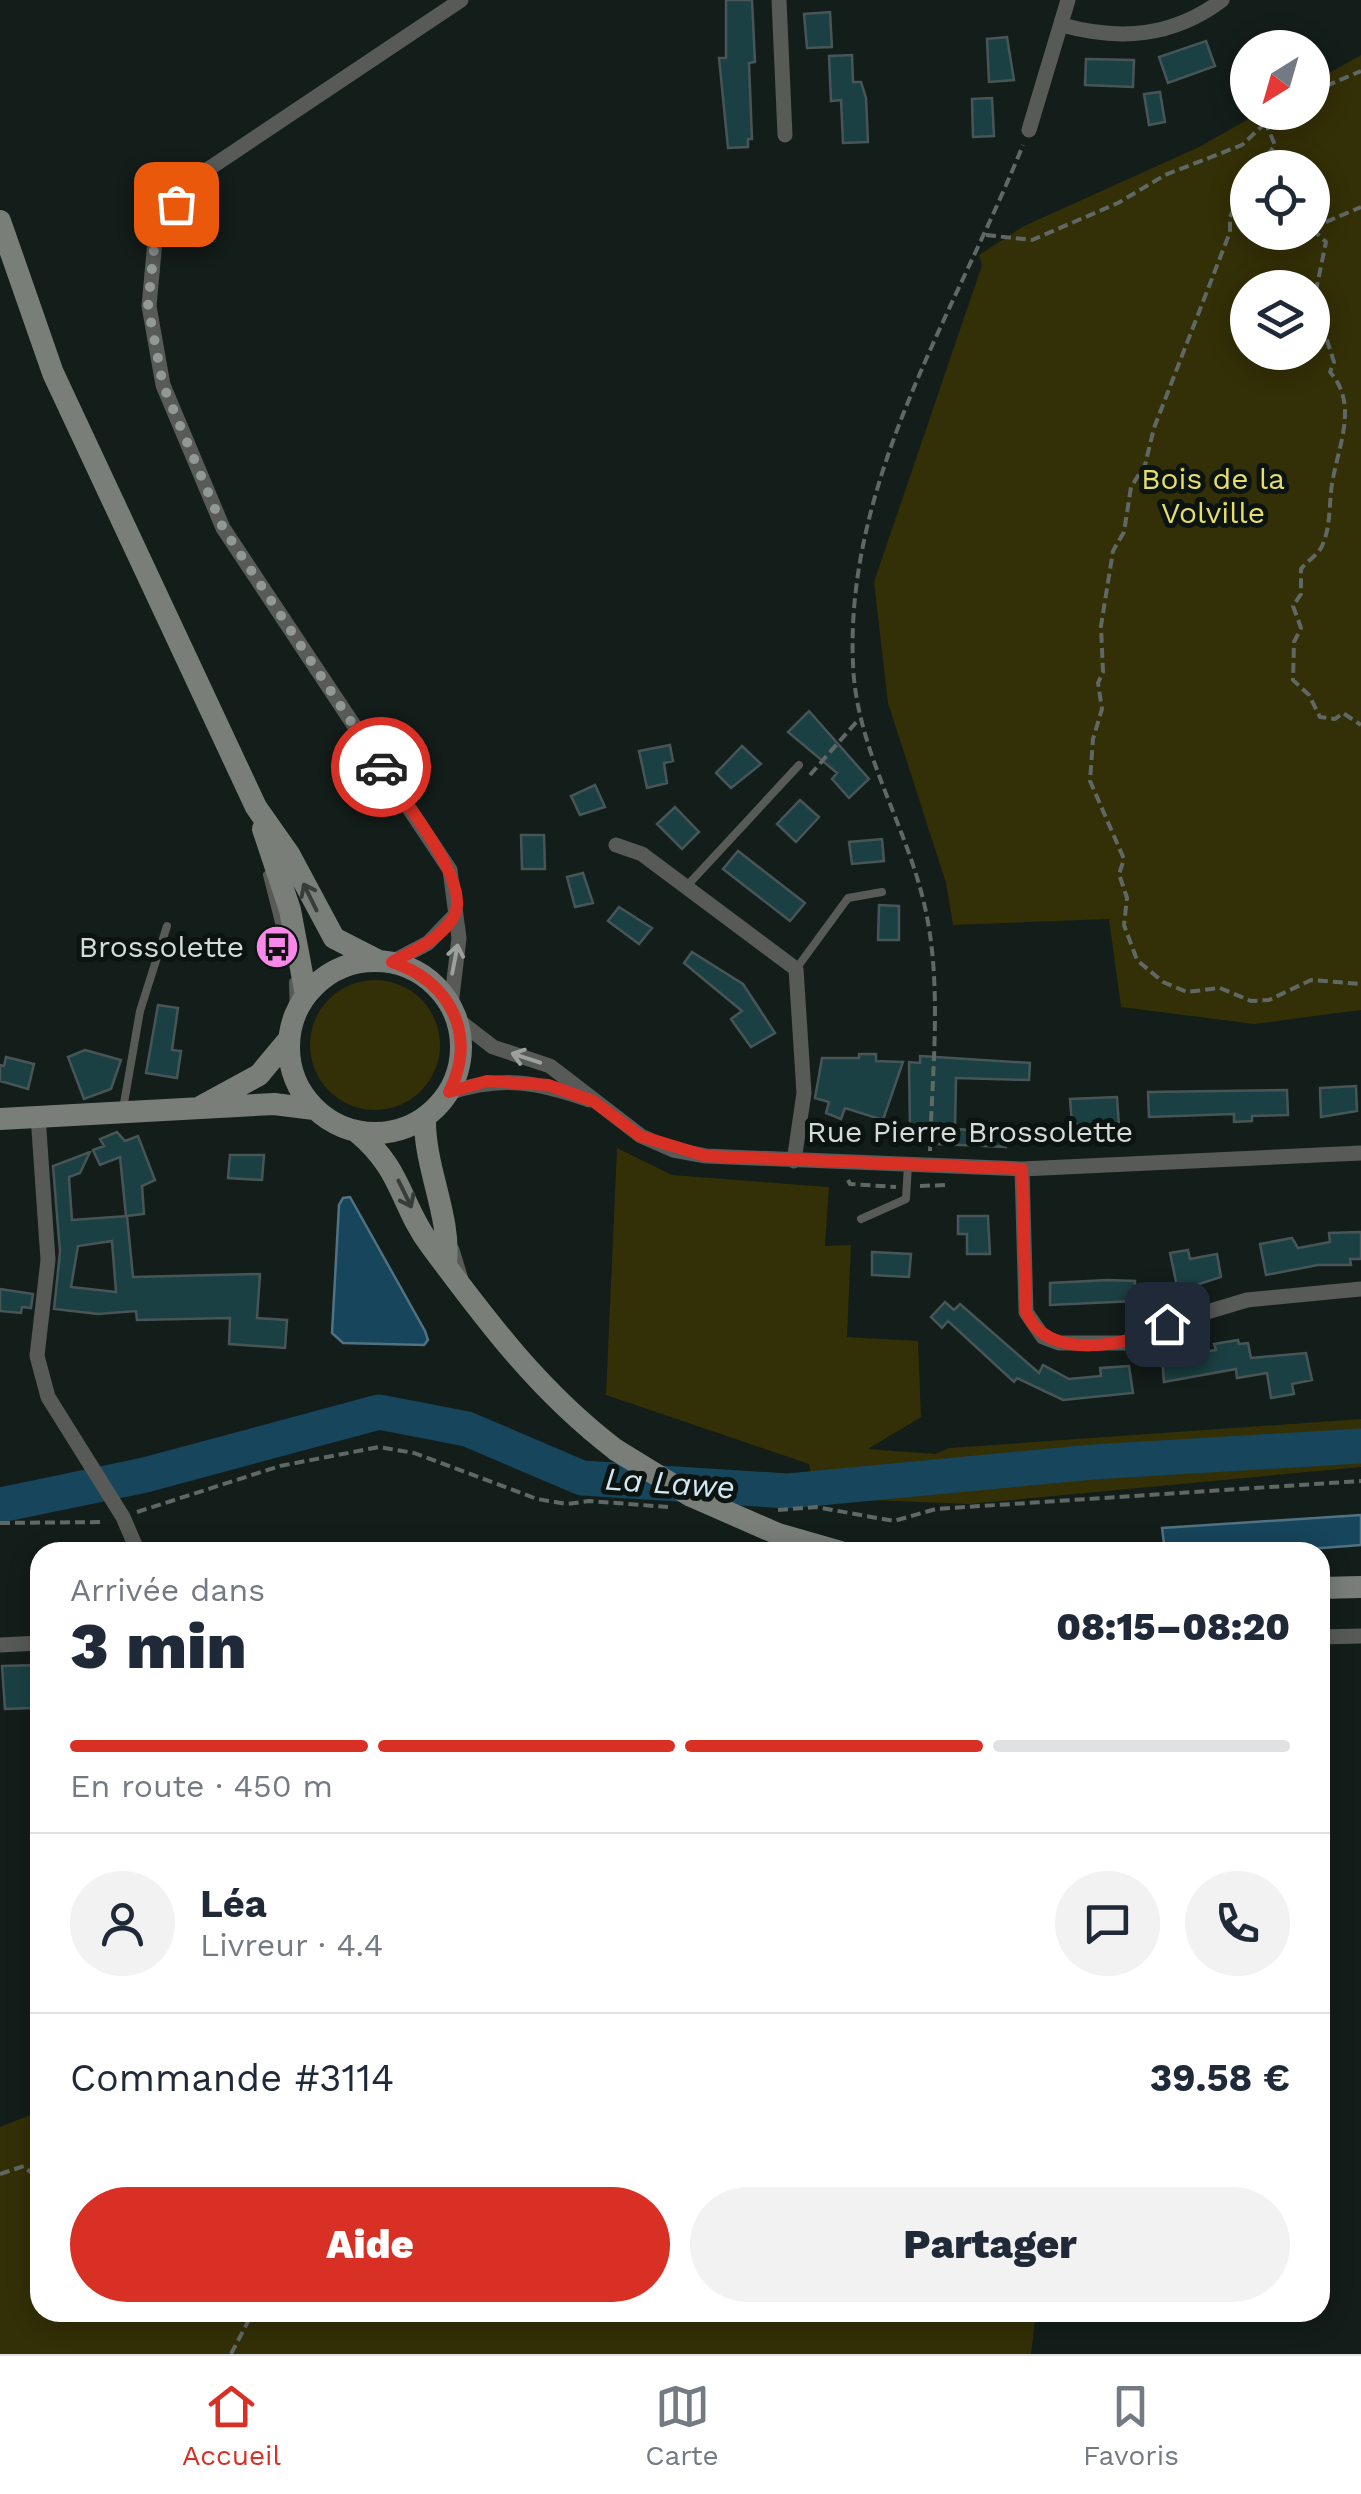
<!DOCTYPE html>
<html lang="fr">
<head>
<meta charset="utf-8">
<style>
	:root { --surface:#fff; --page:#f2f2f3; --text:#1f2937; --muted:#747a83; --line:#e0e1e3; --accent:#d93025 }
	body { margin:0; font-family:"Work Sans",sans-serif; background:var(--page); color:var(--text); height:100vh; display:flex; flex-direction:column; font-size:38px; white-space:nowrap }
	* { box-sizing:border-box; margin:0 }
	p { font-size:32px; color:var(--muted) }
	.icon { flex:none; width:55px; height:55px; fill:none; stroke:currentColor; stroke-width:2; stroke-linecap:round; stroke-linejoin:round }
	.map { position:relative; flex:1; overflow:hidden }
	.side { position:absolute; left:30px; top:1542px; width:1300px; height:780px; display:flex; flex-direction:column; background:var(--surface); border-radius:30px; box-shadow:0 5px 25px #0003 }
	.side>* { flex:none }
	.needle { width:65px; rotate:217deg }
	.buttons { position:absolute; left:1230px; top:30px; display:grid; gap:20px }
	.buttons a { display:grid; place-items:center; width:100px; height:100px; border-radius:50%; background:var(--surface); box-shadow:0 5px 25px #0003; font-size:50px }
	.pin { position:absolute; display:grid; place-items:center; width:85px; height:85px; color:#fff; margin:-42px; border-radius:20px; box-shadow:0 5px 15px #0006 }
	.courier { position:absolute; display:grid; place-items:center; width:100px; height:100px; margin:-50px; border:8px solid #d93025; border-radius:50%; background:#fff; color:#222; box-shadow:0 2px 12px #0007 }
	.headline em { font-style:normal; font-weight:800 }
	.headline div { display:flex; flex-direction:column-reverse }
	.headline { display:flex; align-items:center; justify-content:space-between; height:170px; padding:0 40px }
	h1 { font-size:65px; font-weight:800; line-height:75px }
	.bar { display:grid; grid-template-columns:repeat(4,1fr); gap:15px 10px; align-content:center; height:120px; padding:0 40px }
	.bar i { height:12px; border-radius:8px; background:var(--line) }
	.bar .on { background:var(--accent) }
	.bar p { grid-column:span 4 }
	.line { display:flex; align-items:center; gap:25px; padding:0 40px; border-top:2px solid var(--line) }
	.line div { flex:1 }
	.round { display:grid; place-items:center; flex:none; width:105px; height:105px; border-radius:52px; background:var(--page) }
	.primary-button { display:flex; gap:20px; margin-top:auto; padding:20px 40px }
	.primary-button a { flex:1; height:115px; border-radius:60px; background:var(--accent); color:#fff; font-size:40px; font-weight:800; line-height:115px; text-align:center }
	.primary-button a+a { background:var(--page); color:var(--text) }
	.tab-bar { display:flex; justify-content:space-around; align-items:center; height:140px; border-top:2px solid var(--line); background:var(--surface); font-size:28px; color:var(--muted) }
	.tab-bar a { display:grid; justify-items:center; gap:5px }
	.tab-bar .on { color:var(--accent) }
	.map>svg:first-child { display:block }
</style>
</head>
<body>
<div class="map">
<svg width="1361" height="2354" viewBox="0 0 1361 2354">
	<rect width="100%" height="100%" fill="#131d19"/>
	<path fill="#332f06" fill-rule="evenodd" d="M1361 55V1010L1254 1024 1121 1007 1109 919 953 925 946 883 888 703 874 582 982 265 979 255 1024 226 1199 147 1259 113 1312 112 1313 82ZM1248 168H1312V232H1248ZM1248 288H1312V352H1248Z
		M310 1045a65 65 0 1 1 130 0a65 65 0 1 1-130 0Z
		M617 1148 672 1175 829 1187 825 1246 851 1245 847 1337 918 1341 921 1417 868 1449 935 1454 949 1448 1361 1419V1467L969 1504 816 1498 809 1464 606 1395Z
		M40 2111V2312L1036 2313 1031 2354H0V2127Z"/>
	<path fill="#17455c" stroke="#507282" stroke-width="2.5" d="M350 1197 425 1331 428 1340 424 1345 343 1343 332 1333 339 1205 343 1198Z
		M1361 1515V1545L1270 1552H1165L1162 1528Z"/>
	<g fill="none" stroke-linecap="round" stroke-linejoin="round">
		<path stroke="#17455c" stroke-width="35" d="M0 1505 145 1475 379 1412 467 1429 582 1478 788 1491 1093 1462 1361 1446"/>
	</g>
	<path fill="#1b4043" stroke="#485556" stroke-width="2.5" fill-rule="evenodd" d="M726 0H752L755 62 749 63 752 139H748V147L728 148 719 58H726Z
		M830 12 832 47 807 48 804 14Z
		M1007 37 1014 80 989 82 987 39Z
		M1206 41 1215 66 1168 83 1159 57Z
		M852 55 853 82H861L866 98 868 142 843 143 841 100 831 101 829 56Z
		M1086 59 1134 60 1133 87 1085 85Z
		M1160 92 1165 122 1149 125 1144 94Z
		M992 98 994 136 973 137 972 99Z
		M809 711 869 779 849 798 832 779 837 773 788 732Z
		M670 745 673 761 664 763 667 783 647 788 639 751Z
		M742 746 761 764 731 788 716 773Z
		M595 785 605 807 580 815 571 796Z
		M800 800 819 817 796 842 777 824Z
		M675 807 699 832 682 849 657 824Z
		M521 835H544L545 869H522Z
		M882 839 884 861 852 864 849 842Z
		M738 851 805 903 790 921 723 869Z
		M583 873 593 903 575 907 567 877Z
		M879 905 899 906V940H878Z
		M619 907 652 928 639 944 608 921Z
		M692 952 743 984 775 1033 751 1047 731 1019 742 1011 684 963Z
		M158 1005 178 1008 172 1050 181 1051 177 1078 146 1073Z
		M85 1050 121 1060 111 1089 84 1099 68 1057Z
		M859 1054H876V1061L903 1062 883 1120 845 1108 841 1119 826 1113 829 1102 815 1098 822 1058H859Z
		M920 1056 1030 1063 1029 1080 956 1078 955 1129 1007 1132 1006 1147 936 1144 937 1130 910 1129 909 1062 920 1063Z
		M6 1057 34 1064 28 1089 0 1081V1065L4 1066Z
		M1356 1086 1357 1111 1321 1117 1320 1088Z
		M1287 1090 1288 1115 1252 1116V1121L1234 1122V1114L1149 1117 1148 1092Z
		M1117 1097 1119 1126 1072 1124 1070 1099Z
		M117 1132 125 1141 138 1136 155 1180 142 1186 144 1214 126 1216 120 1157 100 1165 93 1150 104 1146 100 1139Z
		M90 1152 80 1173 69 1177 72 1220 127 1216 133 1277 260 1274 257 1318 287 1320 285 1348 229 1344 230 1318 137 1320 136 1311 98 1314 54 1309 60 1252 53 1166ZM112 1241 116 1292 71 1287 78 1246Z
		M230 1155H264L262 1180 228 1178Z
		M958 1216H988L990 1254H967V1234H958Z
		M1361 1232V1259H1350L1351 1265H1318L1266 1275 1260 1244 1292 1238 1298 1248 1330 1242 1329 1233Z
		M1188 1250 1190 1259 1217 1254 1221 1277 1178 1291 1170 1253Z
		M872 1252 911 1254 909 1277 872 1275Z
		M1108 1280 1135 1281V1301L1050 1305V1283Z
		M0 1289 33 1294 31 1308 22 1307 21 1313 0 1311Z
		M945 1302 954 1310 960 1304 1039 1373 1043 1365 1069 1379 1101 1376 1100 1368 1129 1366 1133 1393 1063 1400 1017 1378 1014 1382 948 1321 942 1328 931 1317Z
		M1238 1340 1239 1344 1248 1343 1251 1358 1306 1353 1312 1380 1292 1384 1294 1394 1271 1398 1267 1373 1237 1378 1236 1369 1164 1382 1162 1358 1216 1350 1214 1344Z
		M40 1665V1682H32L33 1708 5 1709 2 1666Z"/>
	<g fill="none" stroke-linecap="round" stroke-linejoin="round">
		<path stroke="#5f6865" stroke-width="4" stroke-dasharray="10 5" stroke-linecap="butt" d="M1312 92 1361 71
			M1258 168 1275 145 1266 124
			M1248 181 1230 217V232L1154 428 1145 465 1131 487 1124 532 1113 551 1101 626 1103 672 1098 683 1102 709 1093 739 1090 781 1124 859 1119 874 1127 898 1124 925 1137 960 1163 982 1187 992 1220 988 1251 1001 1269 1000 1311 980 1361 984
			M1312 228 1361 207
			M1312 229 1326 242 1314 300 1334 362 1330 372C1361 407 1335 451 1331 492 1329 512 1330 528 1322 546 1319 554 1306 562 1301 569V594L1293 606 1301 628 1294 642 1293 680 1309 695 1320 717 1335 719 1343 713 1361 725
			M986 235 1032 240 1118 203 1165 175 1242 145 1277 112
			M810 775 859 719
			M930 1151C932 1069 943 983 924 903 905 822 856 748 853 664 845 479 956 311 1023 145
			M848 1180 850 1184 896 1187
			M920 1186 946 1185
			M778 1510 816 1507 894 1521 936 1509 1361 1481
			M137 1512 280 1466 379 1447 414 1453 537 1499 567 1504 589 1501 668 1507
			M0 1523 105 1522
			M0 2174 24 2166 38 2179 40 2227
			M231 2354 253 2312"/>
		<path stroke="#575a56" stroke-width="8" d="M267 875 288 958
			M685 888 799 765
			M796 969 848 898 882 892
			M293 982 294 1016
			M123 1109 140 1011 167 926
			M861 1219 906 1199 908 1165
			M455 1248 464 1277"/>
		<path stroke="#575a56" stroke-width="15" d="M779 0 785 135
			M1062 25C1120 41 1173 37 1222 0
			M1029 130 1068 0
			M616 845 642 854 796 969 804 1093 794 1161
			M392 962 428 943 456 914
			M451 1005 459 938 450 870 223 528 163 385 149 306 156 230 195 178 461 0
			M458 1020 493 1047 550 1066 641 1136 673 1150 706 1156 1022 1169 1361 1153
			M449 1093C500 1075 539 1082 589 1100
			M38 1116 48 1260 37 1356 48 1397 123 1517 138 1552
			M1022 1169 1026 1312 1043 1337 1059 1343H1127L1143 1339 1167 1324 1247 1300 1361 1289
			M1320 1637 1361 1636
			M0 1645 40 1643"/>
		<path stroke="#797e78" stroke-width="22" d="M0 221 53 373 256 807 289 854 334 938 379 961
			M263 829 290 910 306 995
			M289 1047a86 86 0 1 1 172 0a86 86 0 1 1-172 0Z
			M202 1106 259 1075 289 1039
			M425 1118C424 1168 451 1215 446 1263
			M0 1119 274 1104 314 1109
			M357 1132C403 1170 400 1205 431 1246 488 1323 540 1392 616 1450
			M778 1534 841 1552
			M1320 1588 1361 1587"/>
		<path stroke="#797e78" stroke-width="22" d="M616 1450 691 1496 778 1534"/>
	</g>
	<defs><path id="oneway-shaft" d="M-6 0H5M1.5-3L5.5 0L1.5 3" fill="none" stroke-width="1.6" stroke-linecap="round" stroke-linejoin="round" transform="scale(2.5)"/></defs>
	<g stroke="#373e3a">
		<use href="#oneway-shaft" transform="translate(310 897) rotate(-116)"/>
		<use href="#oneway-shaft" transform="translate(405 1194) rotate(64)"/>
	</g>
	<g stroke="#9ca19e">
		<use href="#oneway-shaft" transform="translate(455 959) rotate(-79)"/>
		<use href="#oneway-shaft" transform="translate(526 1058) rotate(-162)"/>
	</g>
	<g fill="none" stroke-linecap="round" stroke-linejoin="round">
		<path stroke="#919896" stroke-width="10" stroke-dasharray="0 18" d="M176 204 156 230 148 306 163 385 223 528 381 767"/>
		<path stroke="#d93025" stroke-width="12" d="M381 767C400 796 473 883 454 916 441 939 414 951 392 962 451 981 478 1037 449 1092L487 1081 548 1085 593 1101 640 1136 706 1156 1022 1169 1026 1312C1046 1362 1131 1347 1167 1324"/>
	</g>
	<defs>
		<g id="bus-disc" transform="scale(2.25)"><circle r="9.5" fill="#f888e9" stroke="#0b1410"/><path d="M-5-6H5V4H4V6H2V4H-2V6H-4V4H-5ZM-3.5-4V0h7V-4ZM-3.5 1.2v1.5H-2V1.2ZM2 1.2v1.5H3.5V1.2Z" fill="#111"/></g>
	</defs>
	<g fill-rule="evenodd">
		<use href="#bus-disc" x="277" y="947"/>
	</g>
	<g text-anchor="middle" stroke-width="10" stroke-linejoin="round" paint-order="stroke">
		<g font-size="30" fill="#e7dd6c" stroke="#0b1410">
			<text x="1213" y="489">Bois de la<tspan x="1213" dy="34">Volville</tspan></text>
		</g>
		<g font-size="30" fill="#d5dbd9" stroke="#0b1410" text-anchor="end">
			<text x="244" y="957">Brossolette</text>
		</g>
		<g font-size="30" fill="#d5dbd9" stroke="#0b1410">
			<text x="970" y="1142">Rue Pierre Brossolette</text>
		</g>
		<g font-size="32" font-style="italic" fill="#d3e7f3" stroke="#0b1410">
			<text transform="translate(670 1483) rotate(4)" y="11">La Lawe</text>
		</g>
	</g>
</svg>
<div class="buttons">
<a><svg class="needle" viewBox="-14 -14 28 28"><path d="M0-13l5 13h-10z" fill="#e53935"/><path d="M0 13l5-13h-10z" fill="#747a83"/></svg></a>
<a><svg class="icon" aria-label="locate" viewBox="0 0 24 24"><circle cx="12" cy="12" r="6"/><path d="M12 2v4M12 18v4M2 12h4M18 12h4"/></svg></a>
<a><svg class="icon" aria-label="layers" viewBox="0 0 24 24"><path d="M12 4l9 5-9 5-9-5zM3 14l9 5 9-5"/></svg></a>
</div>
<div class="pin" style="left:176px;top:204px;background:#ea580c"><svg class="icon" aria-label="bag" viewBox="0 0 24 24"><path d="M5 8h14l-1 12H6zM9 8a3 3 0 0 1 6 0"/></svg></div>
<div class="pin" style="left:1167px;top:1324px;background:#1f2937"><svg class="icon" aria-label="home" viewBox="0 0 24 24"><path d="M3 11l9-7 9 7M6 9v11h12V9"/></svg></div>
<div class="courier" style="left:381px;top:767px"><svg class="icon" aria-label="car" viewBox="0 0 24 24"><path d="M5 17H2v-5l4-1 3-4h7l3 4 3 1v5h-3M9 17h6M6 11h13"/><circle cx="7" cy="17" r="2"/><circle cx="17" cy="17" r="2"/></svg></div>
<section class="side">
<div class="headline"><div><h1>3 min</h1><p>Arrivée dans</p></div><em>08:15–08:20</em></div>
<div class="bar"><i class="on"></i><i class="on"></i><i class="on"></i><i></i><p>En route · 450 m</p></div>
<div class="line" style="height:180px"><a class="round"><svg class="icon" aria-label="person" viewBox="0 0 24 24"><circle cx="12" cy="8" r="4"/><path d="M4 21q1-7 8-7t8 7"/></svg></a><div><b>Léa</b><p>Livreur · 4.4</p></div><a class="round"><svg class="icon" aria-label="chat" viewBox="0 0 24 24"><path d="M4 5h16v11H9l-5 4z"/></svg></a><a class="round"><svg class="icon" aria-label="phone" viewBox="0 0 24 24"><path d="M5 4h4l2 5-3 2q2 4 5 5l2-3 5 2v4C11 20 4 13 5 4z"/></svg></a></div>
<div class="line" style="height:130px"><div>Commande #3114</div><b>39.58 €</b></div>
<div class="primary-button"><a>Aide</a><a>Partager</a></div>
</section>
</div>
<nav class="tab-bar">
<a class="on"><svg class="icon" aria-label="home" viewBox="0 0 24 24"><path d="M3 11l9-7 9 7M6 9v11h12V9"/></svg>Accueil</a>
<a><svg class="icon" aria-label="map" viewBox="0 0 24 24"><path d="M3 6l6-2 6 2 6-2v14l-6 2-6-2-6 2zM9 4v14M15 6v14"/></svg>Carte</a>
<a><svg class="icon" aria-label="saved" viewBox="0 0 24 24"><path d="M7 4h10v16l-5-4-5 4z"/></svg>Favoris</a>
</nav>
</body>
</html>
